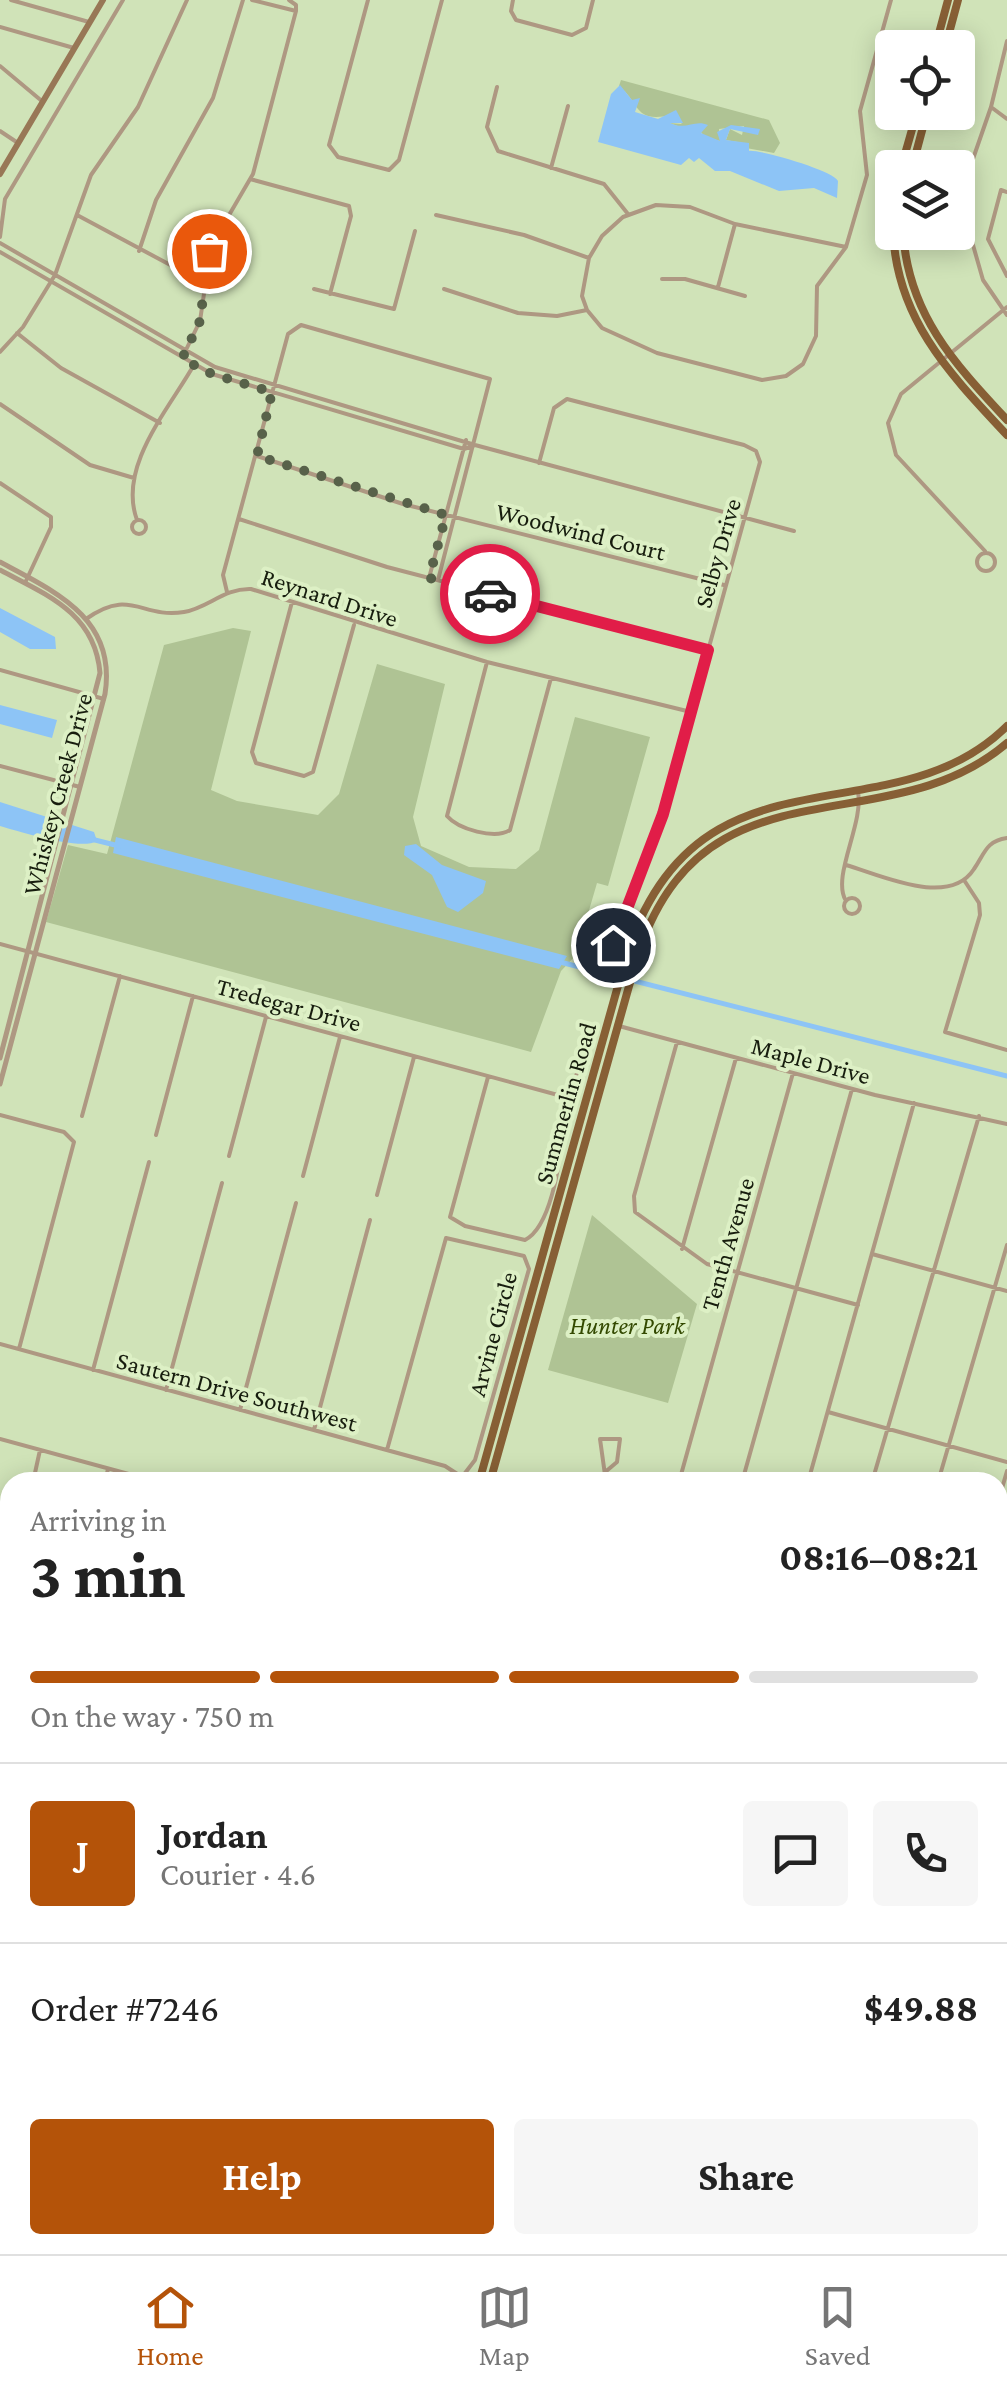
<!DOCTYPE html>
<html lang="en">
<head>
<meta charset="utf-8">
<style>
	:root { --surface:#fff; --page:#f6f6f6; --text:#222; --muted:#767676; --line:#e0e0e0; --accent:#b45309 }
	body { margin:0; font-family:"Crimson Pro",serif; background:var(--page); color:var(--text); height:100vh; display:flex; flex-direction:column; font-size:38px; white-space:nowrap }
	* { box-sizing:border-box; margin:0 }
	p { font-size:32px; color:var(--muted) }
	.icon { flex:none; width:55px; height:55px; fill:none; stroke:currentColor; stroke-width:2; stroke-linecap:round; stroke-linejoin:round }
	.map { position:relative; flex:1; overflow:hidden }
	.side { position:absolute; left:0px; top:1472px; width:1008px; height:782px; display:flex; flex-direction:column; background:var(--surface); border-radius:30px 30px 0 0; box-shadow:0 5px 25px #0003 }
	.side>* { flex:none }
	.tools { position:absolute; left:875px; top:30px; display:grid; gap:20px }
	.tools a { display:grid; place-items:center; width:100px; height:100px; border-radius:10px; background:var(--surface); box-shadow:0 5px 25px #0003; font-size:50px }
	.pin { position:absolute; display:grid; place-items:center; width:85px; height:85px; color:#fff; margin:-42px; border:5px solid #fff; border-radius:50%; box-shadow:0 2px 10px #0007 }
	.courier { position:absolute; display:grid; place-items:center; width:100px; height:100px; margin:-50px; border:8px solid #e11d48; border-radius:50%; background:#fff; color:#222; box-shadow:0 2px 12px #0007 }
	.overview em { font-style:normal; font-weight:700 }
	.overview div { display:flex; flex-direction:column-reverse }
	.overview { display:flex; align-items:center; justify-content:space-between; height:170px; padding:0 30px }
	h1 { font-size:65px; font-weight:700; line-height:75px }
	.bar { display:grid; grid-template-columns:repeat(4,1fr); gap:15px 10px; align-content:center; height:120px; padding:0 30px }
	.bar i { height:12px; border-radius:8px; background:var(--line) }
	.bar .on { background:var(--accent) }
	.bar p { grid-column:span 4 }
	.line { display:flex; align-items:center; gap:25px; padding:0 30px; border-top:2px solid var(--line) }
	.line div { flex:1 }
	.round { display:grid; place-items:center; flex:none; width:105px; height:105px; border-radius:10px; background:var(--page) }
	.cta { display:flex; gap:20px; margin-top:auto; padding:20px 30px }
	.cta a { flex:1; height:115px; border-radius:10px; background:var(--accent); color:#fff; font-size:40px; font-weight:700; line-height:115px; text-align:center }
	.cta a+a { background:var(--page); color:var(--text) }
	.tab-bar { display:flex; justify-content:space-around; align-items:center; height:140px; border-top:2px solid var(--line); background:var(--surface); font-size:28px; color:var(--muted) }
	.tab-bar a { display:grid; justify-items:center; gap:5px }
	.tab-bar .on { color:var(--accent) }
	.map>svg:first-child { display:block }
</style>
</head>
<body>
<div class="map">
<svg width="1007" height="2254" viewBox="0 0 1007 2254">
	<rect width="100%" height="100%" fill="#d0e3b8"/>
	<path fill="#afc394" d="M621 80 769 120 780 143 774 153 746 148 748 144 726 140 730 129 742 135 744 126 719 129 720 141 705 137 695 125 683 128 669 123 682 124 672 115C633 123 642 105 619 86Z
		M233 628 251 631 211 790 237 801 318 815 339 794 377 664 445 684 413 817 421 846 469 867 516 869 539 850 575 717 650 737 608 886 597 883 576 955 561 971 531 1052 46 922 68 845 107 854 164 645Z
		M592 1215 697 1304 668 1403 548 1370Z"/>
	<path fill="#8dc4f6" d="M620 85 632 100 640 98 635 112 658 119 676 110 683 123H670C686 131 694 119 708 125L701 133 720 141 717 132 731 125 760 129 758 135 730 129 726 140 749 143V151C758 149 833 170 838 181L837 198 814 188 779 191 730 171H715L699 158 694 162 689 158 681 165 598 142 611 94Z
		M0 608 55 637 56 649H30L0 632Z
		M0 705 57 720 52 738 0 724Z
		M0 802 94 832 97 841C81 851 21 832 0 826Z
		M116 837 567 956 559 969 113 853Z
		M416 844 442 865 486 881 483 893 458 912 447 907 432 875 404 855 405 846Z"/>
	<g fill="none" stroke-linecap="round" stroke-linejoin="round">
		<path stroke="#8dc4f6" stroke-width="5" d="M91 839 119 846
			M560 962 1007 1076"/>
		<path stroke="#ae9882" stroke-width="4" d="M11 0 89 22
			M252 0 296 11
			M289 0 296 5V11
			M368 0 329 145 338 157 389 170 399 160 442 0
			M513 0 511 11 516 20 572 35 586 28 593 0
			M0 27 74 48
			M1007 41 991 107 966 179 963 210 983 280 1007 315
			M0 66 43 102
			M497 87 487 127 498 151 604 184 628 214
			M991 107 1007 119
			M0 131 18 143
			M551 168 568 106
			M250 179 349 206 351 216 330 294
			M1007 192 1001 190 988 239 1007 276
			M77 215 204 283
			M436 215 524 235 589 258
			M0 237 5 199 123 0
			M0 243 215 367 475 445 794 531
			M846 247 735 224 690 207 656 205 623 217 602 236 589 258 582 296 587 310 602 328 657 353 762 380 786 376 803 364 816 336 817 286 846 247 867 175 860 111 891 0
			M139 251 156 200 213 98 243 0
			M0 252 212 374 464 449 475 445
			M662 279H685L745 296
			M718 287 735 224
			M314 289 394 309 415 231
			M444 289 518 313 557 316 587 310
			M17 333 61 368 160 423
			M0 352 23 327 55 275 91 175 138 107 187 0
			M184 354 200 321 211 246 253 174 296 11
			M0 404 90 465 134 478
			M257 456 403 504 724 585
			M539 463 554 408 567 399 744 445 756 451 760 462 663 814 620 935 611 948
			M0 483 51 517V527L25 583
			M239 519 387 567 706 650
			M132 527a7 7 0 1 1 14 0a7 7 0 1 1-14 0Z
			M137 520C117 466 170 408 195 363
			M985 551 896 455 888 423 901 394 1007 307
			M977 562a9 9 0 1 1 18 0a9 9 0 1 1-18 0Z
			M429 578 466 440
			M227 592 223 575 288 334 301 325 490 379 438 580
			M292 602 252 752 256 763 304 776 313 772 354 625
			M86 619C131 587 141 619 184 612 208 608 224 588 251 589L487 662 691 712
			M487 662 447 816C458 829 495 840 510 830L551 678
			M0 670 104 699
			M0 766 80 787
			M846 865C881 875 949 908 974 869 985 853 986 841 1007 838
			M964 880 979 903 980 915 945 1032 1007 1050
			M844 906a8 8 0 1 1 16 0a8 8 0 1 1-16 0Z
			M846 901C831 877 864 824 858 792
			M0 944 569 1098
			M619 1026 875 1095 1007 1124
			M677 1042 634 1196 635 1212 707 1264 858 1305
			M488 1077 450 1217 465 1226 525 1240C557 1224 562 1134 569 1101 575 1074 588 1051 584 1023
			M0 1115 64 1132 74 1142 19 1349
			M82 1116 120 976
			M156 1135 193 996
			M229 1156 266 1017
			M303 1176 340 1037
			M377 1195 414 1057
			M682 1249 736 1058
			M872 1254 1007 1291
			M0 1344 445 1466 462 1477 475 1460 529 1269 524 1256 446 1238 387 1450
			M93 1370 149 1162
			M166 1390 222 1183
			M240 1410 296 1203
			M828 1412 1007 1462
			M314 1430 370 1220
			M0 1439 158 1482
			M604 1473 617 1462 620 1439H600L606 1482
			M33 1482 40 1450
			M105 1482 108 1469
			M535 1482H541
			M679 1482 793 1073
			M742 1482 852 1089
			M808 1482 914 1103
			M872 1482 979 1116
			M938 1482 1007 1245
			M998 1502 1007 1471
			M998 1625 1007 1627
			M0 1674 10 1675
			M0 1740 10 1741
			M998 1864 1007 1866
			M998 1960 1007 1969
			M0 2011 10 2013
			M998 2022 1007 2025
			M998 2132 1007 2135
			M998 2188 1007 2190
			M0 2229 10 2232
			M998 2241 1007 2221
			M60 2245 94 2254
			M961 2245 995 2254
			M18 2254 21 2245
			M103 2254 111 2245
			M287 2254 290 2245
			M429 2254 432 2245
			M513 2254 515 2245
			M759 2254 762 2245"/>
		<path stroke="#ae9882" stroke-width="5" d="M0 562C56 592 117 619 105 694L0 1084
			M0 570C47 595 95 613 100 673L0 1058
			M998 1745 1007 1748
			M0 1880 10 1917
			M0 1901 5 1939 0 1976
			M0 2001 10 1959"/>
		<path stroke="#987756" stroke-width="6" d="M0 174 103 0"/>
		<path stroke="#875f35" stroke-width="8" d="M935 48 948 0
			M945 48 958 0
			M901 168 917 112
			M912 168 927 112
			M893 232C897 320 950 374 1007 435
			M903 232C908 314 954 363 1007 420
			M479 1482 628 950C701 735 891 841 1007 726
			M490 1482 638 954C705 752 886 847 1007 743
			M172 2254 177 2245
			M181 2254 185 2245
			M190 2254 194 2245
			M200 2254 204 2245"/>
	</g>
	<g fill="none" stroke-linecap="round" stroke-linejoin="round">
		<path stroke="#58624a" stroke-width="10" stroke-dasharray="0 18" d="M209 251 200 321 182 359 212 374 272 392 257 456 446 515 429 578 490 594"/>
		<path stroke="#e11d48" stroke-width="12" d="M490 594 708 650 663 814 613 945"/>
	</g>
	<g text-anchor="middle" stroke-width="8" stroke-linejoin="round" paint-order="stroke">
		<g font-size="25" fill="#171d0e" stroke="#ddf0c5">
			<text transform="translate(581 531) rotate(14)" y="9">Woodwind Court</text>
			<text transform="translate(717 553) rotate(-74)" y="9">Selby Drive</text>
			<text transform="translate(330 597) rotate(18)" y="9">Reynard Drive</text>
			<text transform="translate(57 794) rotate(-75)" y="9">Whiskey Creek Drive</text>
			<text transform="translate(289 1004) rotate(15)" y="9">Tredegar Drive</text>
			<text transform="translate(811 1060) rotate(15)" y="9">Maple Drive</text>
			<text transform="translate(565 1103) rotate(-74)" y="9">Summerlin Road</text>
			<text transform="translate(727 1244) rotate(-74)" y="9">Tenth Avenue</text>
			<text transform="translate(492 1334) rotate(-75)" y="9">Arvine Circle</text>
			<text transform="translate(237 1391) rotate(15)" y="9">Sautern Drive Southwest</text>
		</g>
		<g font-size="25" font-style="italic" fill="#334900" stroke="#ddf0c5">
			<text x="627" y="1334">Hunter Park</text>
		</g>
	</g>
</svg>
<div class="tools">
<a><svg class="icon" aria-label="locate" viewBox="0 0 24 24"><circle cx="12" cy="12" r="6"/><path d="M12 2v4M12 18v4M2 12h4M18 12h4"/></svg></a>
<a><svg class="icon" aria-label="layers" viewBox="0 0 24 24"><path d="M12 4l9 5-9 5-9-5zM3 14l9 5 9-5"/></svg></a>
</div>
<div class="pin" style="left:209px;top:251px;background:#ea580c"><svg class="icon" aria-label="bag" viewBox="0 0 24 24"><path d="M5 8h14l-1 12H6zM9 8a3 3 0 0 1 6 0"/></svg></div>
<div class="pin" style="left:613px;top:945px;background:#1f2937"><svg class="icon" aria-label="home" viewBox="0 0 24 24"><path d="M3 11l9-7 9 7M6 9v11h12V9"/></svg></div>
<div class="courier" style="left:490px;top:594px"><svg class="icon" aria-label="car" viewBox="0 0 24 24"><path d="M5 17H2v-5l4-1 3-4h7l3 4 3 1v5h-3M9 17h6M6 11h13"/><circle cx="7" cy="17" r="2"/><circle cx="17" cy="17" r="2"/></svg></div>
<section class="side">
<div class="overview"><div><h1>3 min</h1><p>Arriving in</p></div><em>08:16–08:21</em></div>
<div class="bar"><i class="on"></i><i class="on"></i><i class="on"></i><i></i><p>On the way · 750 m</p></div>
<div class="line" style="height:180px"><b class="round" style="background:var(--accent);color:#fff">J</b><div><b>Jordan</b><p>Courier · 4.6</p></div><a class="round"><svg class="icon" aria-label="chat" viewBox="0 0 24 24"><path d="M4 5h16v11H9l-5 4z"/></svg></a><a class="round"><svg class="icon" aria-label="phone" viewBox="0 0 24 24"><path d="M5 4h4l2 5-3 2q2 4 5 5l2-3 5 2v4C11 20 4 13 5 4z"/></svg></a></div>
<div class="line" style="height:130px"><div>Order #7246</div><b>$49.88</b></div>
<div class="cta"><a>Help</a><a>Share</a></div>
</section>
</div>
<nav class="tab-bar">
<a class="on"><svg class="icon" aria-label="home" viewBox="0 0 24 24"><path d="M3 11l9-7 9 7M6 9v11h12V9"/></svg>Home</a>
<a><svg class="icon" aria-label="map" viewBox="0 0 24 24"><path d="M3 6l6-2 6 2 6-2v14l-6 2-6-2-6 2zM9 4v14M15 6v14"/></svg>Map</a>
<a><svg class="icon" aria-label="saved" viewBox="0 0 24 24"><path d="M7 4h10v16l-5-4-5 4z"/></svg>Saved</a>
</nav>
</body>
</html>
